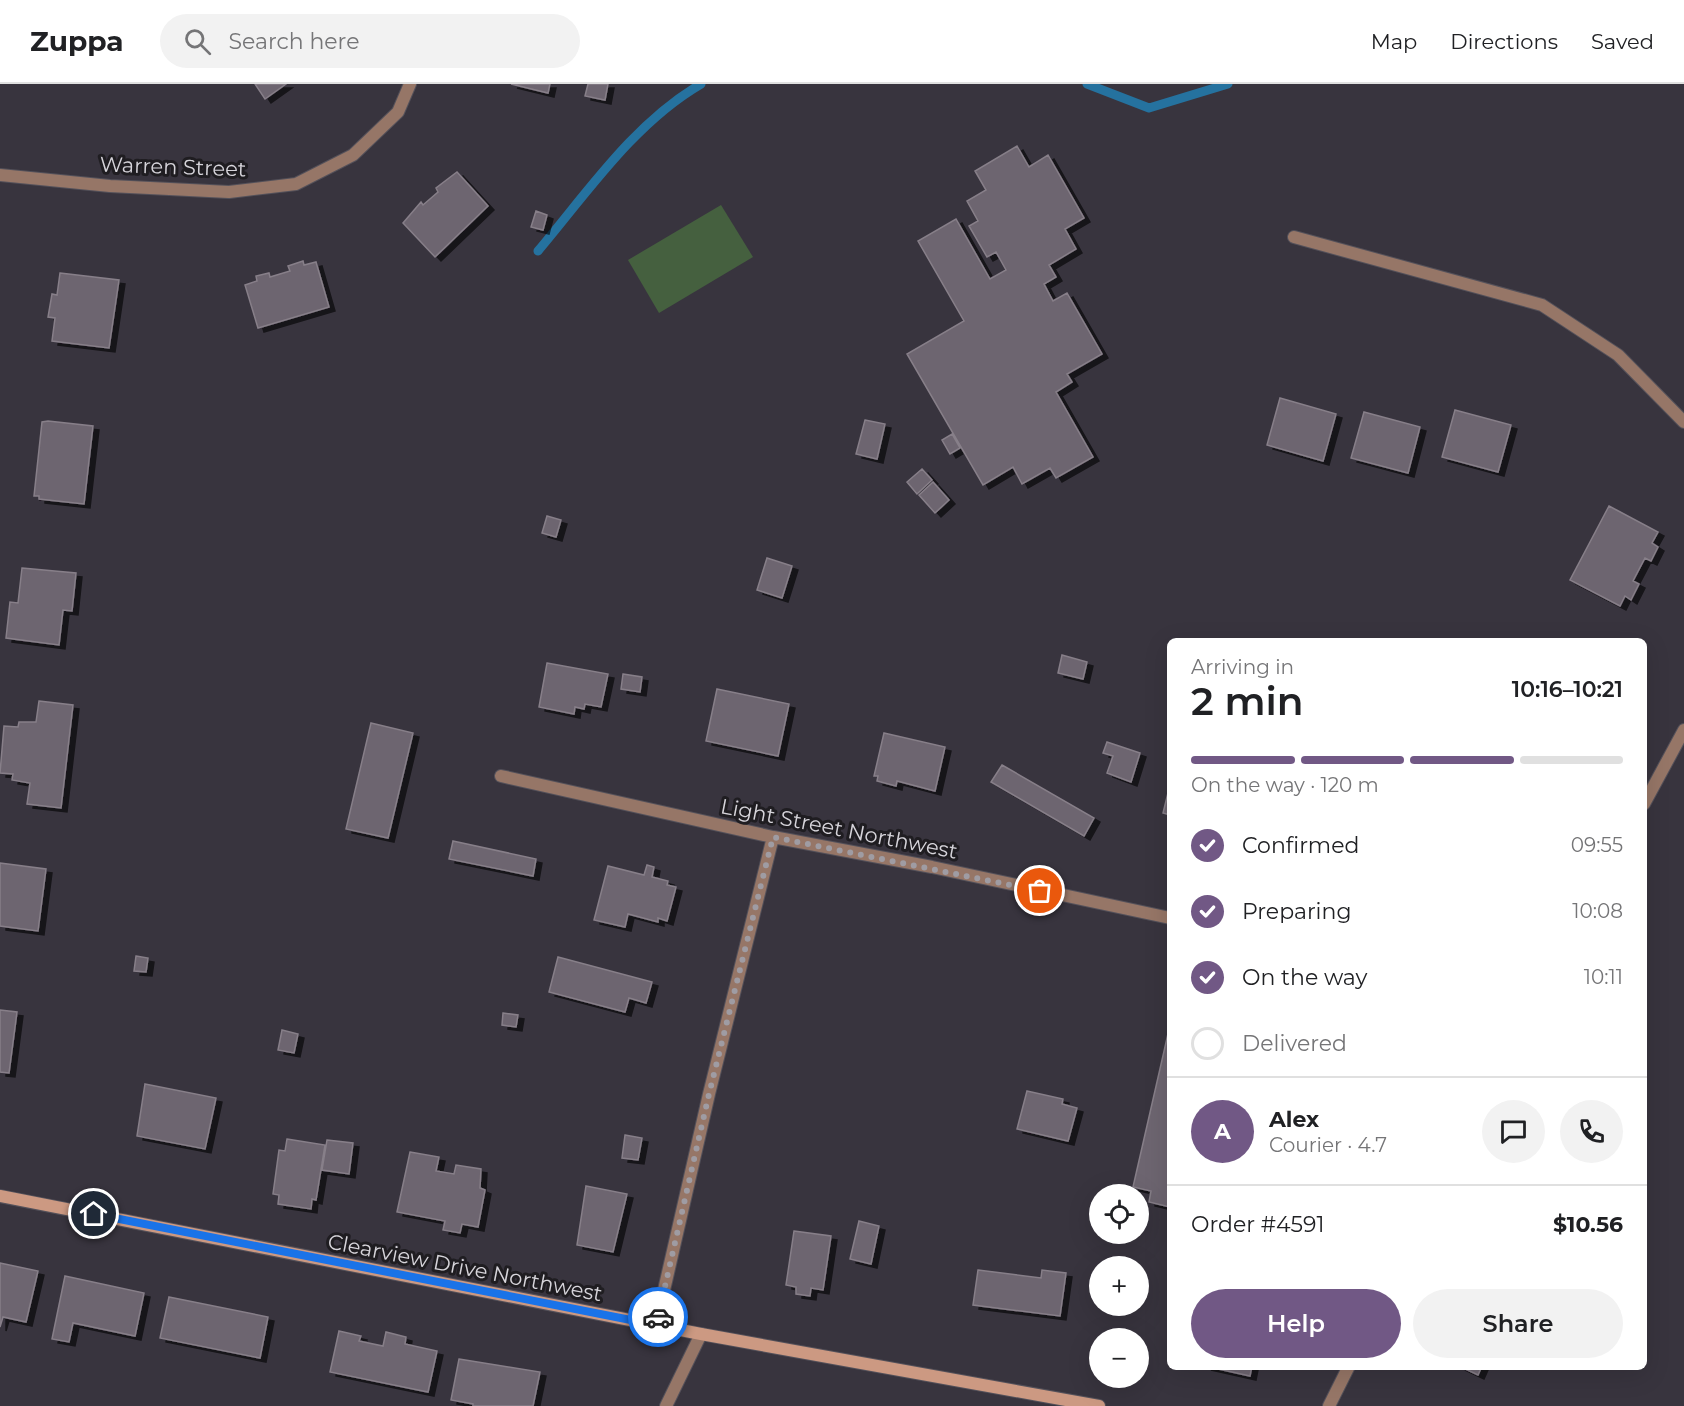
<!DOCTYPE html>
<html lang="en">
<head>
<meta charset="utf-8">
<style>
	:root { --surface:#fff; --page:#f2f2f2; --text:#202124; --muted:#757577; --line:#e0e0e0; --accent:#715885 }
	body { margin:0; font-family:Montserrat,sans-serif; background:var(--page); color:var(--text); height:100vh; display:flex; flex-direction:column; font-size:22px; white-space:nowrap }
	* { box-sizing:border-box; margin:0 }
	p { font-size:20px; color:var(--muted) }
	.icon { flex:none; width:33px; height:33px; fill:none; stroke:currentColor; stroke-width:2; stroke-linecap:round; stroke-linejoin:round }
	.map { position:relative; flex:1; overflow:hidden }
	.drawer { position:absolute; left:1167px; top:554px; width:480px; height:732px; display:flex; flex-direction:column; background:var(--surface); border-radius:9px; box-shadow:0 6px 24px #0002 }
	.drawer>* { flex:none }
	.tools { position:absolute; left:1089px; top:1100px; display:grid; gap:12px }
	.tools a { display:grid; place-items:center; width:60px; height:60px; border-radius:50%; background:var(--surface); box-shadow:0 6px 24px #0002; font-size:30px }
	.pin { position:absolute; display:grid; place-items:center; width:51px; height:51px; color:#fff; margin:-26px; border:3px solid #fff; border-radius:50%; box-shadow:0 2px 6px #0007 }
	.courier { position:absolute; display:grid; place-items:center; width:60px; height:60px; margin:-30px; border:4px solid #1a73e8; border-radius:50%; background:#fff; color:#222; box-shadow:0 2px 8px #0007 }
	.summary em { font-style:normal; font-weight:600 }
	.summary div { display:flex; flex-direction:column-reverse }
	.summary { display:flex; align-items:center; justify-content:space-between; height:102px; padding:0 24px }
	h1 { font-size:39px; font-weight:600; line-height:45px }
	.bar { display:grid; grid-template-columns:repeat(4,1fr); gap:9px 6px; align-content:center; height:72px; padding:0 24px }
	.bar i { height:8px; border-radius:4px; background:var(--line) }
	.bar .on { background:var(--accent) }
	.bar p { grid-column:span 4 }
	.line { display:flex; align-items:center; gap:15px; padding:0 24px; border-top:2px solid var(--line) }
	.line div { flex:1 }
	.round { display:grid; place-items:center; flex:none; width:63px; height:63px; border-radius:32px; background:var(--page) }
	ol { padding:0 24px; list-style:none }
	li { display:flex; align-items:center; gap:18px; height:66px }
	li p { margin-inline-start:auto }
	li .icon { padding:6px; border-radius:50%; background:var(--accent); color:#fff; stroke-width:4 }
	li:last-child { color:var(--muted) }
	li i { width:33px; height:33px; border:3px solid var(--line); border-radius:50% }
	.button { display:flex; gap:12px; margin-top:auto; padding:12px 24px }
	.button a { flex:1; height:69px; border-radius:36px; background:var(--accent); color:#fff; font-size:24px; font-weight:600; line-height:69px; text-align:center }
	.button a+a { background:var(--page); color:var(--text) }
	header { display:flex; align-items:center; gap:36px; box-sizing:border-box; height:84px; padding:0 30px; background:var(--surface); border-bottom:2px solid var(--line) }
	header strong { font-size:28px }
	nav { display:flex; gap:33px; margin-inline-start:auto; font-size:21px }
	.search { width:420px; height:54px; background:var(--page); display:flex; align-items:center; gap:15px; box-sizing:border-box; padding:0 21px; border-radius:33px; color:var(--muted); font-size:22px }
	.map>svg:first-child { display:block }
</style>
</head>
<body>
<header>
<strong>Zuppa</strong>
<div class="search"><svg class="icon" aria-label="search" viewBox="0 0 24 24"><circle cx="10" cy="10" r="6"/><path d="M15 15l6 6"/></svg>Search here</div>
<nav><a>Map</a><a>Directions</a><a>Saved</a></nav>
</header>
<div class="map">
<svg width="1684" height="1322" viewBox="0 0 1684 1322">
	<defs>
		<filter id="shadow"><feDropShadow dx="6" dy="4" stdDeviation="0" flood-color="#0009"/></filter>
	</defs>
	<rect width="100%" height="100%" fill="#38343e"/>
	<path fill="#45603f" d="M721 121 753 173 659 229 628 176Z"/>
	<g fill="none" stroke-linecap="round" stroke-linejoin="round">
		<path stroke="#25729f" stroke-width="9" d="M1087 0 1149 24 1228 0
			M538 167C587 109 634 39 701 0"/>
	</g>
	<path fill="#6d656f" stroke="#877f89" stroke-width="1.5" filter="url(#shadow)" d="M255 0H286L265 15Z
		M511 0H550L548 9Z
		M588 0H608L605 16 585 12Z
		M1017 62 1029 83 1048 71 1084 134 1065 145 1076 165 1049 181 1056 193 1044 200 1053 217 1067 209 1102 270 1067 290 1072 298 1056 308 1093 373 1056 394 1050 384 1022 400 1013 383 983 401 907 270 964 237 918 157 956 135 990 195 1006 186 996 168 987 173 969 142 978 137 967 117 986 106 975 87Z
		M457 88 488 122 435 173 403 139 421 118 423 121 438 108 436 104Z
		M536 127 547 131 543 146 531 143Z
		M303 177 304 181 316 178 329 223 258 244 245 201 257 197 256 192 269 189 270 193 290 187 288 182Z
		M60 189 119 196 109 264 52 257 55 234 48 233 52 210 57 211Z
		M1280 314 1336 330 1323 377 1267 361Z
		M1455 326 1511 341 1498 388 1442 373Z
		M1364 328 1420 343 1408 389 1351 374Z
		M865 336 885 340 877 375 856 370Z
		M48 337 93 342 84 420 39 415V412H34L42 338Z
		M952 350 960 364 950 370 942 356Z
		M922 385 932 396 917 410 907 398Z
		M933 398 949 416 935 429 919 411Z
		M1609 422 1658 448 1652 459 1658 463 1651 477 1645 474 1633 497 1639 500 1631 516 1625 512 1620 522 1570 496Z
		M547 432 561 436 556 453 542 449Z
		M767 474 792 482 782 514 757 506Z
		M22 484 76 489 72 527 63 526 59 561 6 554 10 518 18 519Z
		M1062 571 1087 578 1083 595 1058 589Z
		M547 579 608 590 601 623 585 620 584 625 575 623 574 630 539 623Z
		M623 590 642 593 640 608 621 605Z
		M717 605 789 620 778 672 706 657Z
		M39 617 73 621 61 724 27 720 30 699 12 696 13 690 0 689 4 642 18 643 19 638H36Z
		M371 639 413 649 388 754 346 745Z
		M884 649 945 663 935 707 897 697 896 702 877 697 878 692H874Z
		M1107 658 1140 669 1131 698 1107 689 1113 672 1103 669Z
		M1002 681 1094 734 1084 752 991 698Z
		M1170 701V731L1163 729Z
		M453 757 536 775 533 792 449 775Z
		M0 779 46 785 38 847 0 842Z
		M647 781 654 783 652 793 668 797 667 801 676 803 667 837 658 834V838L628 830 625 843 594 836 608 782 644 791Z
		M136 872 148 874 146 888 134 887Z
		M558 873 652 898 646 919 629 914 625 928 549 908Z
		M0 926 17 928 9 989 0 988Z
		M503 929 518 931 516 943 502 941Z
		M1170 941V1123L1149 1118 1151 1107 1133 1103Z
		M282 946 298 950 294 969 278 966Z
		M145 1000 216 1014 205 1065 137 1052Z
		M1027 1007 1063 1015 1062 1020 1077 1024 1068 1057 1017 1045Z
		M625 1051 642 1054 638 1076 622 1074Z
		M287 1055 325 1061 316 1116 312 1115 311 1125 278 1120 279 1111 273 1110 279 1066 285 1067Z
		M327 1056 353 1059 349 1090 322 1086Z
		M410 1068 439 1073 436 1087 454 1090 456 1081 481 1085 480 1104 485 1106 478 1143 462 1140 460 1149 443 1146 445 1137 397 1128Z
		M586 1102 627 1110 613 1168 577 1161Z
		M859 1137 879 1142 871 1180 850 1175Z
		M794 1147 831 1152 823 1206 811 1204 810 1212 796 1210V1203L786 1201Z
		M0 1179 38 1187 26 1238 3 1233 0 1243Z
		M978 1186 1041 1194 1042 1186 1066 1189 1060 1232 973 1221Z
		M65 1192 144 1209 135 1252 73 1239 69 1258 52 1255Z
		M169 1213 268 1233 260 1274 160 1254Z
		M339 1247 361 1252 359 1257 383 1262 386 1248 406 1253 405 1260 437 1267 428 1308 330 1288Z
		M459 1275 540 1288 533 1322H473V1320L451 1316Z
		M1205 1282H1252L1250 1292Z
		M1459 1282H1482L1478 1291Z"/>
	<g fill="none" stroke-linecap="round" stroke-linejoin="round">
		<g stroke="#54515a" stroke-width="14">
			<path id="street" d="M0 91 110 102 229 108 296 100 353 71 398 28 410 0
				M1294 153 1542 221 1618 271 1684 338
				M501 692 773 753 932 783 1170 834
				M1644 720 1684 646
				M656 1241 709 1010 773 753
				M666 1322 701 1250
				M1329 1322 1349 1282"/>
		</g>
		<g stroke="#54515a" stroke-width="14">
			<path id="secondary" d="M0 1112 701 1250 1099 1322"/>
		</g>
		<use href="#street" stroke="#967667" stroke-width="12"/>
		<use href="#secondary" stroke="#cc9982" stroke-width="12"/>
	</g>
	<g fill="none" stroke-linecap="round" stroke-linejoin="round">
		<path stroke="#9f9ca3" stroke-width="6" stroke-dasharray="0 10.8" d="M658 1233 709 1010 773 753 1040 807"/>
		<path stroke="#1a73e8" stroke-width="8" d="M94 1130 656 1241 658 1233"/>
	</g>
	<g text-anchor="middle" stroke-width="6" stroke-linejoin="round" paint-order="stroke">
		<g font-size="21" fill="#d6d4da" stroke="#1f1d21">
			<text transform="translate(173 83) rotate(2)" y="7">Warren Street</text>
			<text transform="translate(839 745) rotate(11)" y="7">Light Street Northwest</text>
			<text transform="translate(465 1184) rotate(11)" y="7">Clearview Drive Northwest</text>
		</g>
	</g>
</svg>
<div class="tools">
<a><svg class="icon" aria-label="locate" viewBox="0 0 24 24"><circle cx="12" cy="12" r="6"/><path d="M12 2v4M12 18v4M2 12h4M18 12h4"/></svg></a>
<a>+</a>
<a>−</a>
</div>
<div class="pin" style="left:1040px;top:807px;background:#ea580c"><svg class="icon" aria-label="bag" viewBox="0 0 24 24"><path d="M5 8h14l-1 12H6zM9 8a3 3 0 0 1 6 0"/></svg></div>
<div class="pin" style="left:94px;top:1130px;background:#1f2937"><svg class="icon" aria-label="home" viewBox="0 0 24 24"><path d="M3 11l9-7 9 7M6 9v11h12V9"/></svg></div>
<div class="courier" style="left:658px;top:1233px"><svg class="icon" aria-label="car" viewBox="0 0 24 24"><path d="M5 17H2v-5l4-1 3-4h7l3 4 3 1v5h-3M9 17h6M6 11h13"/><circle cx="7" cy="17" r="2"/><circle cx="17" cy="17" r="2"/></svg></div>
<section class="drawer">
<div class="summary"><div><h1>2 min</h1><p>Arriving in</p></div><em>10:16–10:21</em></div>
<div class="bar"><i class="on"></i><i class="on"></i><i class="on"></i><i></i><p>On the way · 120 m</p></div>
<ol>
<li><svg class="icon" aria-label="check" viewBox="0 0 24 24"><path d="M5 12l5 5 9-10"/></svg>Confirmed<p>09:55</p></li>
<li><svg class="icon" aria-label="check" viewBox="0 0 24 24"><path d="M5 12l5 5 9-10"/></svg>Preparing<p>10:08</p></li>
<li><svg class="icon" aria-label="check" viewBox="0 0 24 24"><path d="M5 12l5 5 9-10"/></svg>On the way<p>10:11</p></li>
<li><i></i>Delivered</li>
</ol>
<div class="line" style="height:108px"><b class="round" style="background:var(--accent);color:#fff">A</b><div><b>Alex</b><p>Courier · 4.7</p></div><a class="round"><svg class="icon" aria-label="chat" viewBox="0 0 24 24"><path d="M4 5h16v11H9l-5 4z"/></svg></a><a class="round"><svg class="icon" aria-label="phone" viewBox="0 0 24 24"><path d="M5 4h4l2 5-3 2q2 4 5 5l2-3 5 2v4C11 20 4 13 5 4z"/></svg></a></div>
<div class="line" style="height:78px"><div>Order #4591</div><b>$10.56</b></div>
<div class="button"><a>Help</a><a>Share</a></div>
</section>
</div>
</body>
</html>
